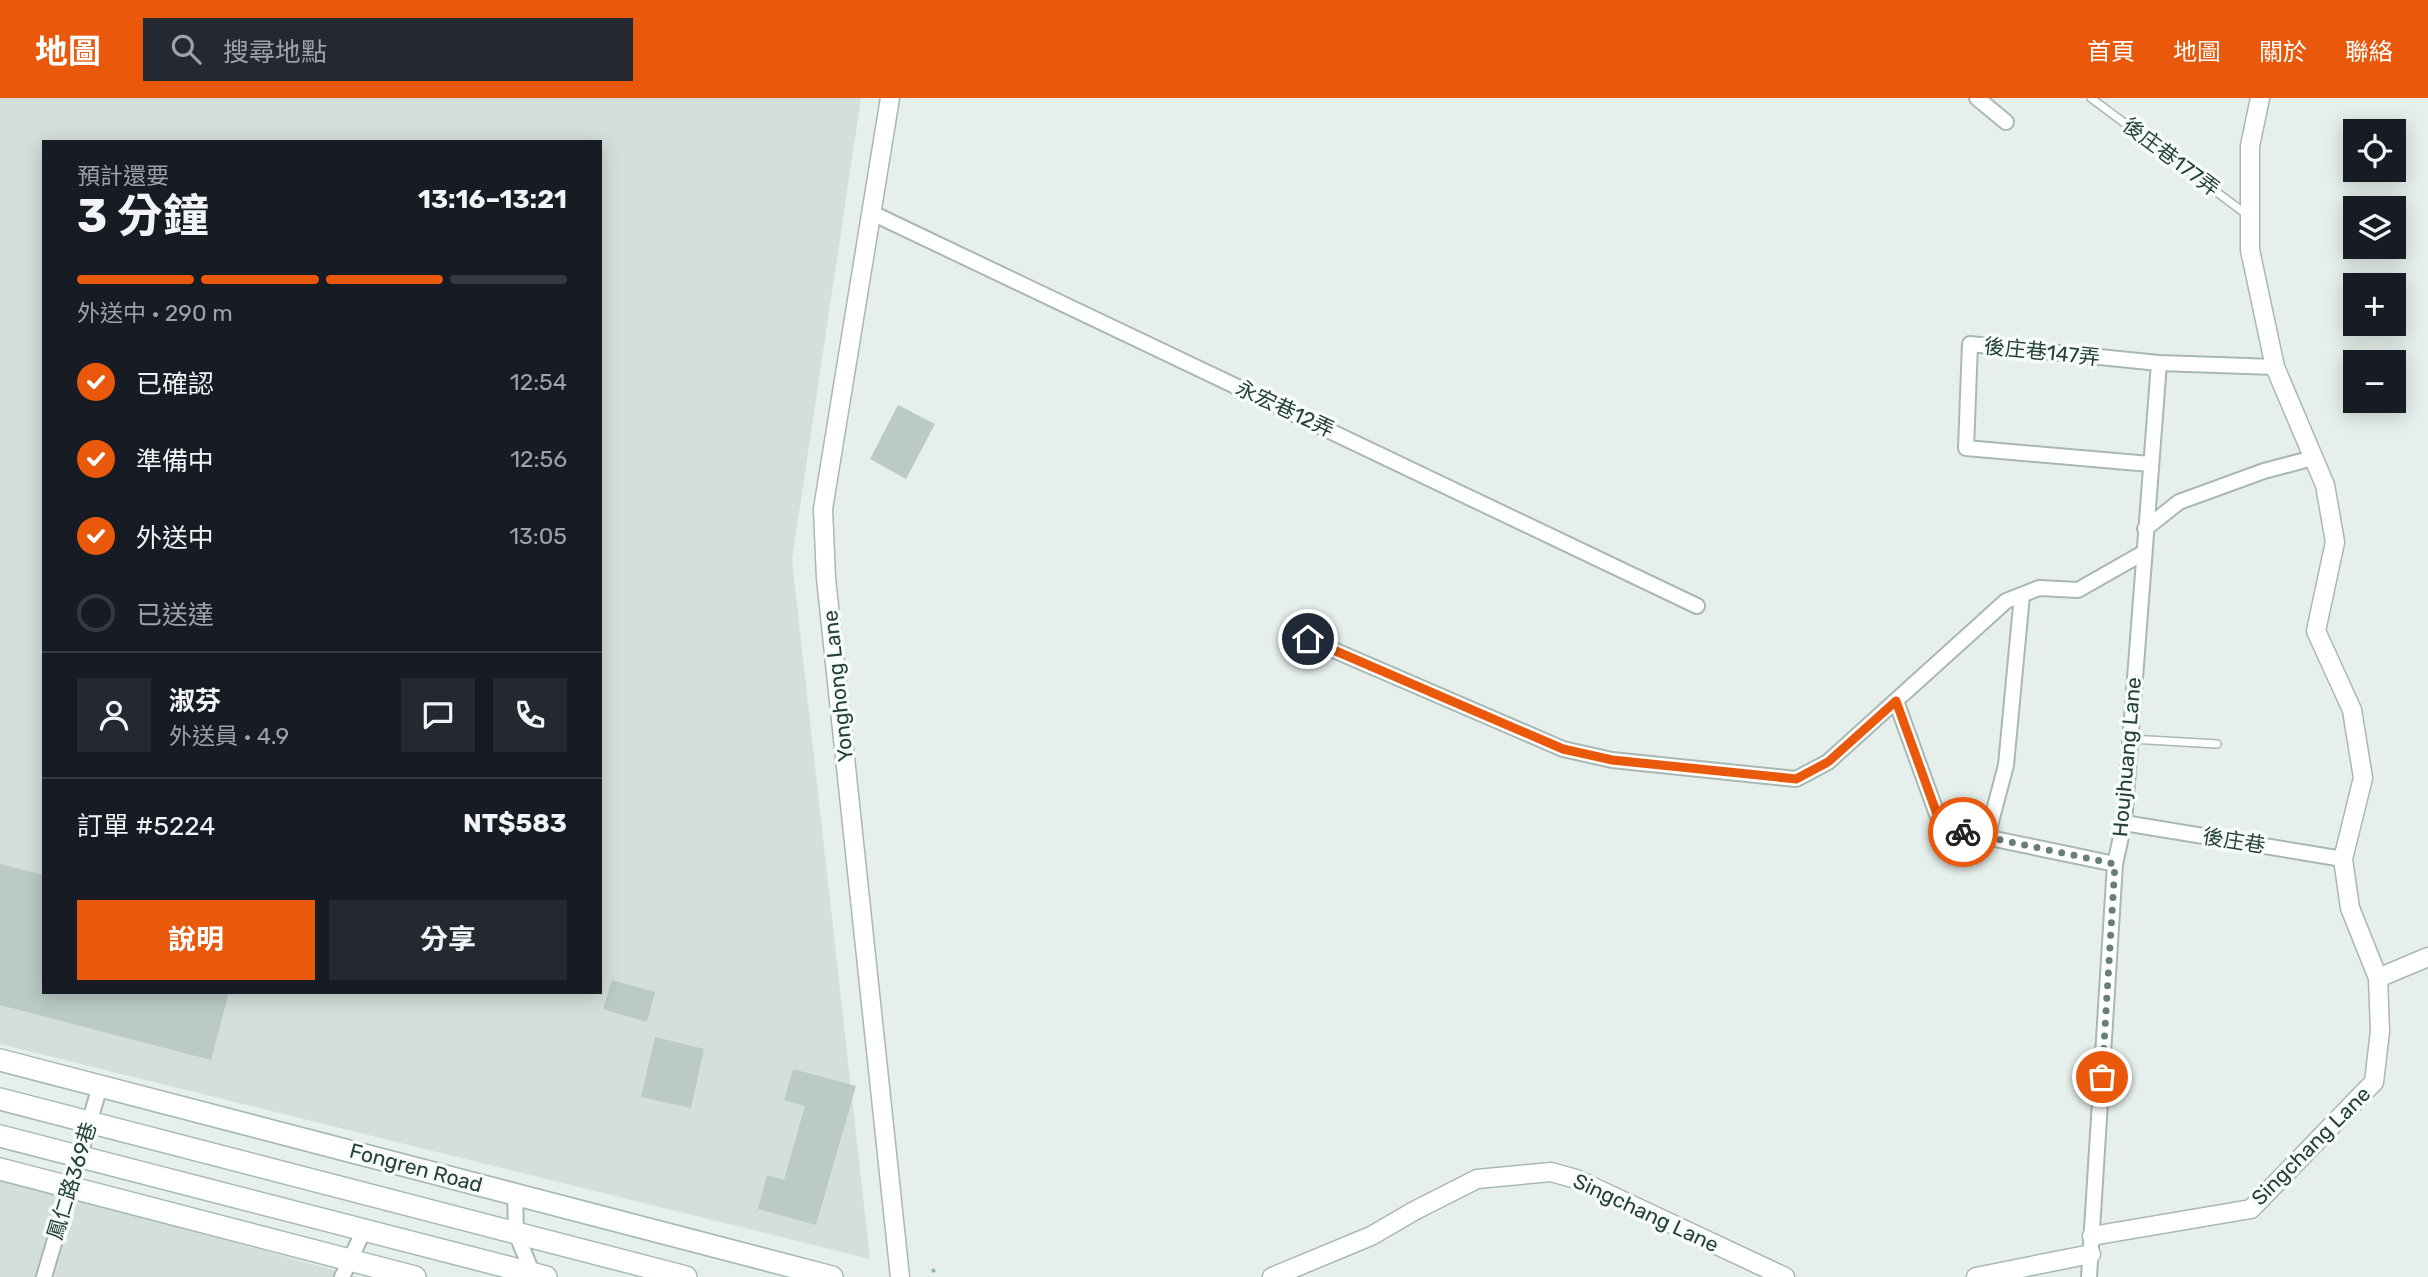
<!DOCTYPE html>
<html lang="zh-TW">
<head>
<meta charset="utf-8">
<style>
	:root { --surface:#171b24; --page:#242831; --text:#f1f3f6; --muted:#9ea1a6; --line:#363941; --accent:#ea580c }
	body { margin:0; font-family:Rubik,"Noto Sans TC",sans-serif; background:var(--page); color:var(--text); height:100vh; display:flex; flex-direction:column; font-size:26px; white-space:nowrap }
	* { box-sizing:border-box; margin:0 }
	p { font-size:23px; color:var(--muted) }
	.icon { flex:none; width:38px; height:38px; fill:none; stroke:currentColor; stroke-width:2; stroke-linecap:round; stroke-linejoin:round }
	.map { position:relative; flex:1; overflow:hidden }
	.drawer { position:absolute; left:42px; top:42px; width:560px; height:854px; display:flex; flex-direction:column; background:var(--surface); border-radius:0px; box-shadow:0 4px 18px #0003 }
	.drawer>* { flex:none }
	.fabs { position:absolute; left:2343px; top:21px; display:grid; gap:14px }
	.fabs a { display:grid; place-items:center; width:63px; height:63px; border-radius:0px; background:var(--surface); box-shadow:0 4px 18px #0003; font-size:35px }
	.pin { position:absolute; display:grid; place-items:center; width:60px; height:60px; color:#fff; margin:-30px; border:4px solid #fff; border-radius:50%; box-shadow:0 2px 7px #0007 }
	.courier { position:absolute; display:grid; place-items:center; width:70px; height:70px; margin:-35px; border:5px solid #ea580c; border-radius:50%; background:#fff; color:#222; box-shadow:0 2px 9px #0007 }
	.overview em { font-style:normal; font-weight:700 }
	.overview div { display:flex; flex-direction:column-reverse }
	.overview { display:flex; align-items:center; justify-content:space-between; height:119px; padding:0 35px }
	h1 { font-size:46px; font-weight:700; line-height:52px }
	.bar { display:grid; grid-template-columns:repeat(4,1fr); gap:10px 7px; align-content:center; height:84px; padding:0 35px }
	.bar i { height:9px; border-radius:5px; background:var(--line) }
	.bar .on { background:var(--accent) }
	.bar p { grid-column:span 4 }
	.line { display:flex; align-items:center; gap:18px; padding:0 35px; border-top:2px solid var(--line) }
	.line div { flex:1 }
	.round { display:grid; place-items:center; flex:none; width:74px; height:74px; border-radius:0px; background:var(--page) }
	ol { padding:0 35px; list-style:none }
	li { display:flex; align-items:center; gap:21px; height:77px }
	li p { margin-inline-start:auto }
	li .icon { padding:7px; border-radius:50%; background:var(--accent); color:#fff; stroke-width:4 }
	li:last-child { color:var(--muted) }
	li i { width:38px; height:38px; border:4px solid var(--line); border-radius:50% }
	.cta { display:flex; gap:14px; margin-top:auto; padding:14px 35px }
	.cta a { flex:1; height:80px; border-radius:0px; background:var(--accent); color:#fff; font-size:28px; font-weight:700; line-height:80px; text-align:center }
	.cta a+a { background:var(--page); color:var(--text) }
	header { display:flex; align-items:center; gap:42px; box-sizing:border-box; height:98px; padding:0 35px; background:var(--accent); color:#fff }
	header strong { font-size:33px }
	nav { display:flex; gap:38px; margin-inline-start:auto; font-size:24px }
	.search { width:490px; height:63px; background:var(--page); display:flex; align-items:center; gap:18px; box-sizing:border-box; padding:0 24px; border-radius:0px; color:var(--muted); font-size:26px }
	.map>svg:first-child { display:block }
</style>
</head>
<body>
<header>
<strong>地圖</strong>
<div class="search"><svg class="icon" aria-label="search" viewBox="0 0 24 24"><circle cx="10" cy="10" r="6"/><path d="M15 15l6 6"/></svg>搜尋地點</div>
<nav><a>首頁</a><a>地圖</a><a>關於</a><a>聯絡</a></nav>
</header>
<div class="map">
<svg width="2428" height="1179" viewBox="0 0 2428 1179">
	<rect width="100%" height="100%" fill="#e6efeb"/>
	<path fill="#d4dfda" fill-rule="evenodd" d="M0 0H861L792 462 870 1161 0 946ZM44 44H600V894H44Z
		M0 1081 89 1104 359 1179H0Z"/>
	<path fill="#bbcac4" d="M898 307 935 326 906 381 870 361Z
		M0 766 44 777V894H229L211 962 0 907Z
		M612 882 655 894 647 924 603 911Z
		M655 939 704 951 691 1010 641 999Z
		M793 971 856 988 816 1127 758 1111 767 1077 784 1082 805 1008 784 1002Z"/>
	<g fill="none" stroke-linecap="round" stroke-linejoin="round">
		<g stroke="#a8b8b2" stroke-width="10">
			<path id="service" d="M2091 0 2246 116
				M2131 641 2217 646"/>
		</g>
		<g stroke="#a8b8b2" stroke-width="18">
			<path id="minor" d="M1977 0 2006 24
				M872 115 1697 508
				M2150 366 1966 350 1970 246 2159 265 2275 269
				M2145 431 2179 404 2264 373 2313 360
				M1308 541 1563 651 1612 662 1796 681 1828 664 2006 503 2039 490 2078 492 2143 455
				M1896 603 1942 730 2115 766
				M2124 725 2343 761
				M1987 739 2006 667 2022 497
				M515 1096 516 1135 534 1179
				M44 1179 100 988
				M342 1179 364 1132
				M2089 1179 2115 766 2124 725 2159 265"/>
		</g>
		<g stroke="#a8b8b2" stroke-width="21">
			<path id="tertiary" d="M890 0 823 411 826 480 900 1179
				M2378 880 2428 859
				M2092 1138 2251 1111 2374 984 2380 933 2378 880 2350 810 2343 761 2363 680 2352 612 2316 533 2335 444 2325 387 2275 269 2250 152V48L2260 0
				M1272 1179 1371 1138 1414 1113 1477 1081 1551 1074 1576 1081 1785 1179
				M1976 1179 2091 1156"/>
		</g>
		<g stroke="#a4bbb3" stroke-width="24">
			<path id="secondary" d="M0 962 832 1179
				M0 1001 686 1179
				M0 1038 546 1179
				M0 1071 415 1179"/>
		</g>
		<path stroke="#86b3a5" stroke-width="3.5" stroke-dasharray="3.5 5" stroke-linecap="butt" d="M933 1171 935 1179"/>
		<use href="#service" stroke="#fff" stroke-width="7"/>
		<use href="#minor" stroke="#fff" stroke-width="14"/>
		<use href="#tertiary" stroke="#fff" stroke-width="18"/>
		<use href="#secondary" stroke="#fff" stroke-width="21"/>
	</g>
	<g fill="none" stroke-linecap="round" stroke-linejoin="round">
		<path stroke="#687f78" stroke-width="7" stroke-dasharray="0 12.6" d="M1963 734 2115 766 2102 979"/>
		<path stroke="#ea580c" stroke-width="9" d="M1308 541 1563 651 1612 662 1796 681 1828 664 1896 603 1942 730 1963 734"/>
	</g>
	<g text-anchor="middle" stroke-width="7" stroke-linejoin="round" paint-order="stroke">
		<g font-size="21" fill="#24423a" stroke="#f7fbf9">
			<text transform="translate(2171 59) rotate(37)" y="7">後庄巷177弄</text>
			<text transform="translate(2042 254) rotate(6)" y="7">後庄巷147弄</text>
			<text transform="translate(1285 311) rotate(25)" y="7">永宏巷12弄</text>
			<text transform="translate(838 588) rotate(-96)" y="7">Yonghong Lane</text>
			<text transform="translate(2127 659) rotate(-85)" y="7">Houjhuang Lane</text>
			<text transform="translate(2234 743) rotate(9)" y="7">後庄巷</text>
			<text transform="translate(2311 1048) rotate(-45)" y="7">Singchang Lane</text>
			<text transform="translate(416 1070) rotate(15)" y="7">Fongren Road</text>
			<text transform="translate(72 1083) rotate(-73)" y="7">鳳仁路369巷</text>
			<text transform="translate(1646 1115) rotate(25)" y="7">Singchang Lane</text>
		</g>
	</g>
</svg>
<div class="fabs">
<a><svg class="icon" aria-label="locate" viewBox="0 0 24 24"><circle cx="12" cy="12" r="6"/><path d="M12 2v4M12 18v4M2 12h4M18 12h4"/></svg></a>
<a><svg class="icon" aria-label="layers" viewBox="0 0 24 24"><path d="M12 4l9 5-9 5-9-5zM3 14l9 5 9-5"/></svg></a>
<a>+</a>
<a>−</a>
</div>
<div class="pin" style="left:2102px;top:979px;background:#ea580c"><svg class="icon" aria-label="bag" viewBox="0 0 24 24"><path d="M5 8h14l-1 12H6zM9 8a3 3 0 0 1 6 0"/></svg></div>
<div class="pin" style="left:1308px;top:541px;background:#1f2937"><svg class="icon" aria-label="home" viewBox="0 0 24 24"><path d="M3 11l9-7 9 7M6 9v11h12V9"/></svg></div>
<div class="courier" style="left:1963px;top:734px"><svg class="icon" aria-label="bike" viewBox="0 0 24 24"><circle cx="6" cy="16" r="4"/><circle cx="18" cy="16" r="4"/><path d="M6 16l4-8h5l3 8M10 8l3 8H6M13 5h3"/></svg></div>
<section class="drawer">
<div class="overview"><div><h1>3 分鐘</h1><p>預計還要</p></div><em>13:16–13:21</em></div>
<div class="bar"><i class="on"></i><i class="on"></i><i class="on"></i><i></i><p>外送中 · 290 m</p></div>
<ol>
<li><svg class="icon" aria-label="check" viewBox="0 0 24 24"><path d="M5 12l5 5 9-10"/></svg>已確認<p>12:54</p></li>
<li><svg class="icon" aria-label="check" viewBox="0 0 24 24"><path d="M5 12l5 5 9-10"/></svg>準備中<p>12:56</p></li>
<li><svg class="icon" aria-label="check" viewBox="0 0 24 24"><path d="M5 12l5 5 9-10"/></svg>外送中<p>13:05</p></li>
<li><i></i>已送達</li>
</ol>
<div class="line" style="height:126px"><a class="round"><svg class="icon" aria-label="person" viewBox="0 0 24 24"><circle cx="12" cy="8" r="4"/><path d="M4 21q1-7 8-7t8 7"/></svg></a><div><b>淑芬</b><p>外送員 · 4.9</p></div><a class="round"><svg class="icon" aria-label="chat" viewBox="0 0 24 24"><path d="M4 5h16v11H9l-5 4z"/></svg></a><a class="round"><svg class="icon" aria-label="phone" viewBox="0 0 24 24"><path d="M5 4h4l2 5-3 2q2 4 5 5l2-3 5 2v4C11 20 4 13 5 4z"/></svg></a></div>
<div class="line" style="height:91px"><div>訂單 #5224</div><b>NT$583</b></div>
<div class="cta"><a>說明</a><a>分享</a></div>
</section>
</div>
</body>
</html>
